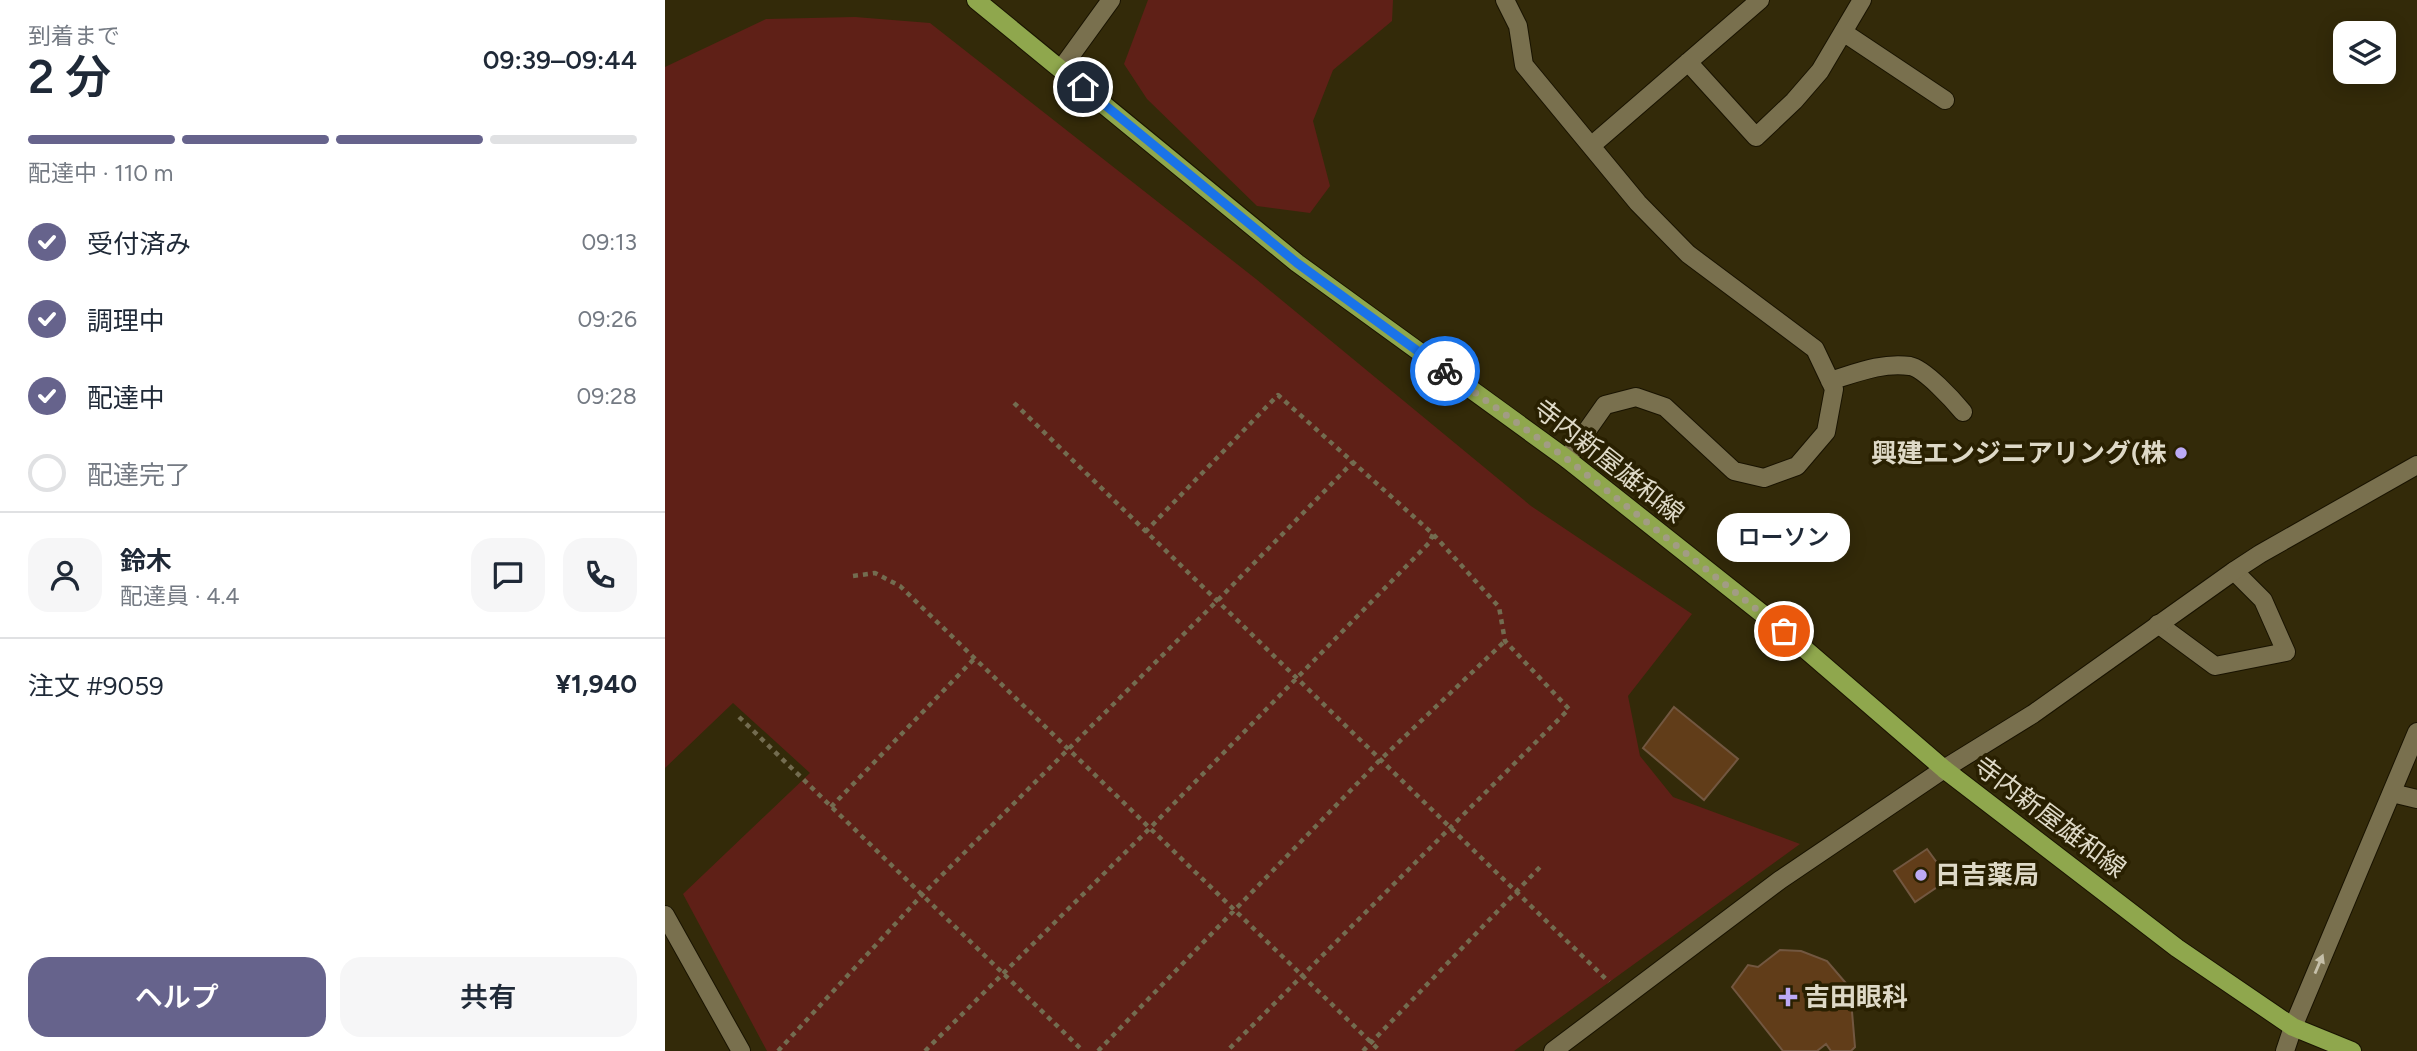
<!DOCTYPE html>
<html lang="ja">
<head>
<meta charset="utf-8">
<style>
	:root { --surface:#fff; --page:#f6f6f7; --text:#1f2937; --muted:#747a83; --line:#e0e1e3; --accent:#66638c }
	body { margin:0; font-family:Figtree,"Noto Sans JP",sans-serif; background:var(--page); color:var(--text); height:100vh; display:flex; flex-direction:column; font-size:26px; white-space:nowrap }
	* { box-sizing:border-box; margin:0 }
	p { font-size:23px; color:var(--muted) }
	.icon { flex:none; width:38px; height:38px; fill:none; stroke:currentColor; stroke-width:2; stroke-linecap:round; stroke-linejoin:round }
	.map { position:relative; flex:1; overflow:hidden }
	.details { display:flex; flex-direction:column; background:var(--surface); width:665px }
	.details>* { flex:none }
	.controls { position:absolute; left:1668px; top:21px; display:grid; gap:14px }
	.controls a { display:grid; place-items:center; width:63px; height:63px; border-radius:14px; background:var(--surface); box-shadow:0 4px 18px #0003; font-size:35px }
	.pin { position:absolute; display:grid; place-items:center; width:60px; height:60px; color:#fff; margin:-30px; border:4px solid #fff; border-radius:50%; box-shadow:0 2px 7px #0007 }
	.courier { position:absolute; display:grid; place-items:center; width:70px; height:70px; margin:-35px; border:5px solid #1a73e8; border-radius:50%; background:#fff; color:#222; box-shadow:0 2px 9px #0007 }
	.bubble { position:absolute; height:49px; border-radius:21px; background:var(--surface); box-shadow:0 4px 18px #0003; font-size:23px; font-weight:600; line-height:49px; text-align:center }
	.summary em { font-style:normal; font-weight:600 }
	.summary div { display:flex; flex-direction:column-reverse }
	.summary { display:flex; align-items:center; justify-content:space-between; height:119px; padding:0 28px }
	h1 { font-size:46px; font-weight:600; line-height:52px }
	.bar { display:grid; grid-template-columns:repeat(4,1fr); gap:10px 7px; align-content:center; height:84px; padding:0 28px }
	.bar i { height:9px; border-radius:5px; background:var(--line) }
	.bar .on { background:var(--accent) }
	.bar p { grid-column:span 4 }
	.line { display:flex; align-items:center; gap:18px; padding:0 28px; border-top:2px solid var(--line) }
	.line div { flex:1 }
	.round { display:grid; place-items:center; flex:none; width:74px; height:74px; border-radius:21px; background:var(--page) }
	ol { padding:0 28px; list-style:none }
	li { display:flex; align-items:center; gap:21px; height:77px }
	li p { margin-inline-start:auto }
	li .icon { padding:7px; border-radius:50%; background:var(--accent); color:#fff; stroke-width:4 }
	li:last-child { color:var(--muted) }
	li i { width:38px; height:38px; border:4px solid var(--line); border-radius:50% }
	.cta { display:flex; gap:14px; margin-top:auto; padding:14px 28px }
	.cta a { flex:1; height:80px; border-radius:21px; background:var(--accent); color:#fff; font-size:28px; font-weight:600; line-height:80px; text-align:center }
	.cta a+a { background:var(--page); color:var(--text) }
	main { display:flex; flex:1; min-height:0 }
	.map>svg:first-child { display:block }
</style>
</head>
<body>
<main>
<section class="details">
<div class="summary"><div><h1>2 分</h1><p>到着まで</p></div><em>09:39–09:44</em></div>
<div class="bar"><i class="on"></i><i class="on"></i><i class="on"></i><i></i><p>配達中 · 110 m</p></div>
<ol>
<li><svg class="icon" aria-label="check" viewBox="0 0 24 24"><path d="M5 12l5 5 9-10"/></svg>受付済み<p>09:13</p></li>
<li><svg class="icon" aria-label="check" viewBox="0 0 24 24"><path d="M5 12l5 5 9-10"/></svg>調理中<p>09:26</p></li>
<li><svg class="icon" aria-label="check" viewBox="0 0 24 24"><path d="M5 12l5 5 9-10"/></svg>配達中<p>09:28</p></li>
<li><i></i>配達完了</li>
</ol>
<div class="line" style="height:126px"><a class="round"><svg class="icon" aria-label="person" viewBox="0 0 24 24"><circle cx="12" cy="8" r="4"/><path d="M4 21q1-7 8-7t8 7"/></svg></a><div><b>鈴木</b><p>配達員 · 4.4</p></div><a class="round"><svg class="icon" aria-label="chat" viewBox="0 0 24 24"><path d="M4 5h16v11H9l-5 4z"/></svg></a><a class="round"><svg class="icon" aria-label="phone" viewBox="0 0 24 24"><path d="M5 4h4l2 5-3 2q2 4 5 5l2-3 5 2v4C11 20 4 13 5 4z"/></svg></a></div>
<div class="line" style="height:91px"><div>注文 #9059</div><b>¥1,940</b></div>
<div class="cta"><a>ヘルプ</a><a>共有</a></div>
</section>
<div class="map">
<svg width="1752" height="1051" viewBox="0 0 1752 1051">
	<rect width="100%" height="100%" fill="#332a09"/>
	<path fill="#5f2017" d="M483 0H728L727 21 668 70 648 121 665 186 645 213 592 206 482 99 459 64Z
		M190 17 265 23 591 279 866 506 1027 614 963 696 975 756 1008 797 1135 844 849 1051H102L18 894 145 773 68 703 0 768V67L101 19Z"/>
	<path fill="#613d19" stroke="#725740" stroke-width="2" d="M1009 707 1073 759 1039 800 978 748Z
		M1262 849 1284 879 1250 902 1229 871Z
		M1115 950 1136 951 1162 961 1185 988 1190 1047 1186 1051H1166L1161 1044 1152 1051H1118L1067 987 1083 965 1093 967Z"/>
	<g fill="none" stroke-linecap="round" stroke-linejoin="round">
		<g stroke="#191300" stroke-width="20">
			<path id="street" d="M840 0 853 26 859 65 973 203 1023 254 1150 349 1169 389 1161 432 1132 466 1099 478 1069 471 1000 407 971 397 940 405 902 459
				M1178 32 1280 100
				M1023 62 1091 137 1129 101 1155 71 1197 0
				M926 146 1095 0
				M1165 381C1191 373 1217 362 1245 366 1260 369 1288 400 1298 412
				M1493 624 1550 666 1621 652 1598 600 1569 571
				M1727 793 1752 799
				M0 915 76 1051
				M1620 1051 1628 1027 1752 732"/>
		</g>
		<g stroke="#191300" stroke-width="20">
			<path id="secondary" d="M396 69 446 0
				M888 1051 1115 880 1279 769 1368 714 1569 571 1595 554 1752 465"/>
		</g>
		<g stroke="#191300" stroke-width="20">
			<path id="primary" d="M311 0 632 263 902 459 1119 631 1279 769 1512 948 1628 1027 1687 1051"/>
		</g>
		<path stroke="#736c50" stroke-width="4.5" stroke-dasharray="5 5" stroke-linecap="butt" d="M349 403 944 982
			M480 532 613 395 768 534 834 607 840 641 904 709 562 1051
			M188 576 210 573 235 586 715 1051
			M74 717 418 1051
			M166 807 310 658
			M113 1051 257 895 552 601 688 462
			M260 1051 485 828 764 543 768 534
			M433 1051 715 760 840 641
			M698 1051 876 866"/>
		<use href="#street" stroke="#79704e" stroke-width="18"/>
		<use href="#secondary" stroke="#79704e" stroke-width="18"/>
		<use href="#primary" stroke="#8fa74d" stroke-width="18"/>
	</g>
	<defs><path id="oneway-solid" d="M-6-.8H1V-3.2L6.5 0L1 3.2V.8H-6Z" transform="scale(1.75)"/></defs>
	<use fill="#c5bfa9" href="#oneway-solid" transform="translate(1654 964) rotate(-67)"/>
	<g fill="none" stroke-linecap="round" stroke-linejoin="round">
		<path stroke="#a29c84" stroke-width="7" stroke-dasharray="0 12.6" d="M780 371 902 459 1119 631"/>
		<path stroke="#1a73e8" stroke-width="9" d="M418 87 632 263 780 371"/>
	</g>
	<g fill="#bcaaf5" stroke="#292001" stroke-width="2.5">
		<circle cx="1516" cy="453" r="7"/>
		<circle cx="1256" cy="875" r="7"/>
		<path d="M1119.5 986.5h7v7h7v7h-7v7h-7v-7h-7v-7h7z"/>
	</g>
	<g text-anchor="middle" stroke-width="7" stroke-linejoin="round" paint-order="stroke">
		<g font-size="26" font-weight="bold" fill="#ded9c7" stroke="#292001" text-anchor="start">
			<text x="1502" y="462" text-anchor="end">興建エンジニアリング(株</text>
			<text x="1270" y="884">日吉薬局</text>
			<text x="1139" y="1006">吉田眼科</text>
		</g>
		<g font-size="26" fill="#ded9c7" stroke="#292001">
			<text transform="translate(944 461) rotate(38)" y="9">寺内新屋雄和線</text>
			<text transform="translate(1385 817) rotate(37)" y="9">寺内新屋雄和線</text>
		</g>
	</g>
</svg>
<div class="controls">
<a><svg class="icon" aria-label="layers" viewBox="0 0 24 24"><path d="M12 4l9 5-9 5-9-5zM3 14l9 5 9-5"/></svg></a>
</div>
<div class="pin" style="left:1119px;top:631px;background:#ea580c"><svg class="icon" aria-label="bag" viewBox="0 0 24 24"><path d="M5 8h14l-1 12H6zM9 8a3 3 0 0 1 6 0"/></svg></div>
<div class="pin" style="left:418px;top:87px;background:#1f2937"><svg class="icon" aria-label="home" viewBox="0 0 24 24"><path d="M3 11l9-7 9 7M6 9v11h12V9"/></svg></div>
<div class="courier" style="left:780px;top:371px"><svg class="icon" aria-label="bike" viewBox="0 0 24 24"><circle cx="6" cy="16" r="4"/><circle cx="18" cy="16" r="4"/><path d="M6 16l4-8h5l3 8M10 8l3 8H6M13 5h3"/></svg></div>
<div class="bubble" style="left:1052px;top:513px;width:133px">ローソン</div>
</div>
</main>
</body>
</html>
